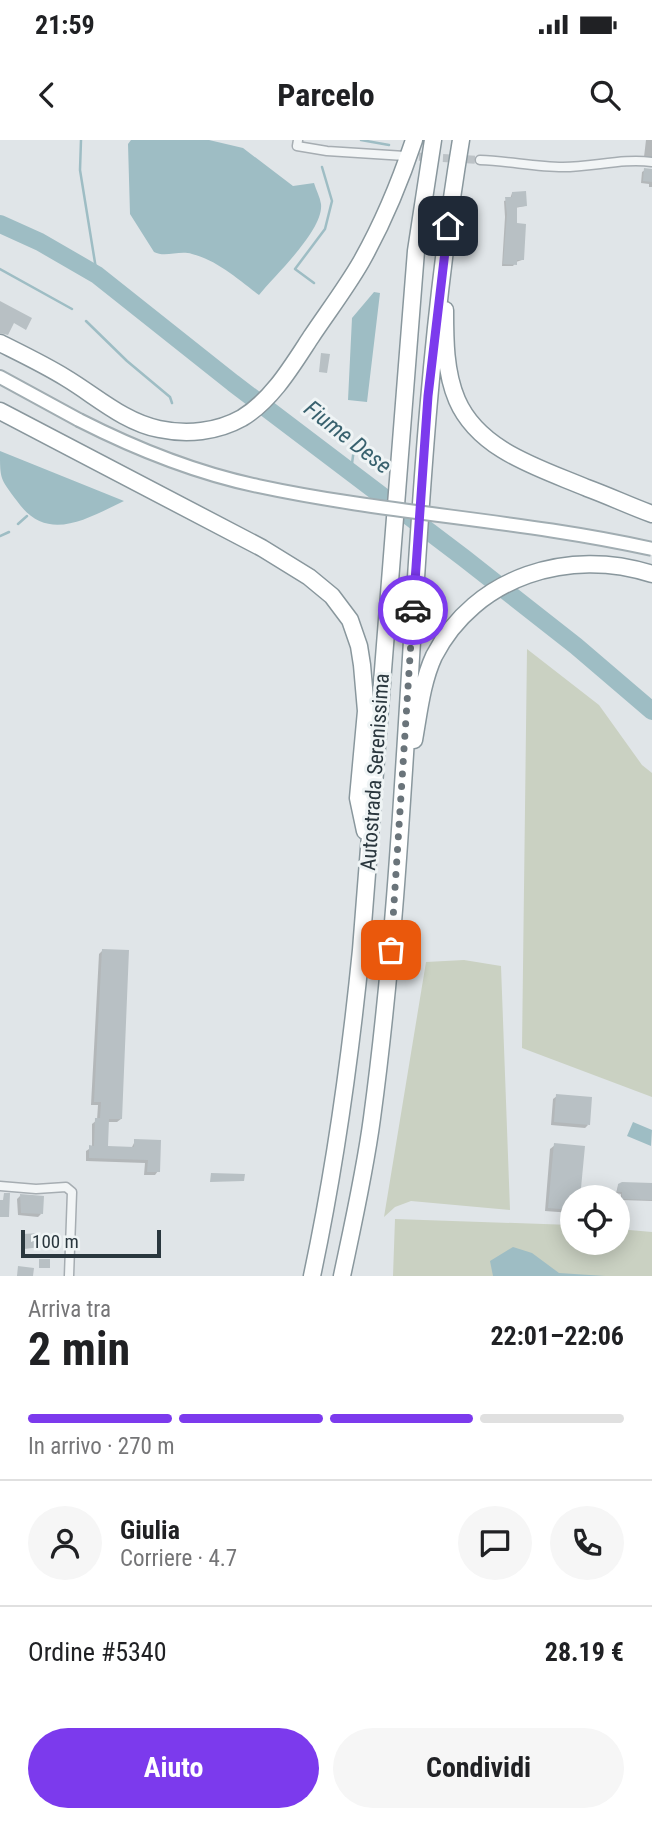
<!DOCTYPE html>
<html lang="it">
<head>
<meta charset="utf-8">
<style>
	:root { --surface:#fff; --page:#f6f6f6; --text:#202124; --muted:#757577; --line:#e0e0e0; --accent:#7c3aed }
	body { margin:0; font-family:"Roboto Condensed",sans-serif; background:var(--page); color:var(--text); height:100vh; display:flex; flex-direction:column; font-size:26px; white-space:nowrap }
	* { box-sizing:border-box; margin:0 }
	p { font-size:23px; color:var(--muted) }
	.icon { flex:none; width:38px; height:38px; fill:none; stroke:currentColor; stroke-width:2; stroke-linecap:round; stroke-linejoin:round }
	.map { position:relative; height:1136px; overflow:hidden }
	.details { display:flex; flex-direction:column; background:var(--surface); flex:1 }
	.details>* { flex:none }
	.tools { position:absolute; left:560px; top:1045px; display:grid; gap:14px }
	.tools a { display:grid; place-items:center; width:70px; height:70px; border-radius:50%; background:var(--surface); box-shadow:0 4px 18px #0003; font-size:35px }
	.scale { position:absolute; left:21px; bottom:18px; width:140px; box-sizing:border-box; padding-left:7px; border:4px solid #2a373e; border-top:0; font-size:19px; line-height:24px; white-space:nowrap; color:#2a373e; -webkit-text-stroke:5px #eff4f5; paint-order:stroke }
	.pin { position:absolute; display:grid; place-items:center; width:60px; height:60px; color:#fff; margin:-30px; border-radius:14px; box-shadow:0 4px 10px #0006 }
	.courier { position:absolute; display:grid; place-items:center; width:70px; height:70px; margin:-35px; border:5px solid #7c3aed; border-radius:50%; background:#fff; color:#222; box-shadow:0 2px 9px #0007 }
	.headline em { font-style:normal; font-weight:700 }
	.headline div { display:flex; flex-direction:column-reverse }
	.headline { display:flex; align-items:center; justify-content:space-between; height:119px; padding:0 28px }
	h1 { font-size:46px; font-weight:700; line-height:52px }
	.bar { display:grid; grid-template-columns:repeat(4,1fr); gap:10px 7px; align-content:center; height:84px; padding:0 28px }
	.bar i { height:9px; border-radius:5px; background:var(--line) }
	.bar .active { background:var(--accent) }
	.bar p { grid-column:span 4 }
	.line { display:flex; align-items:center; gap:18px; padding:0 28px; border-top:2px solid var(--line) }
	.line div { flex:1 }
	.round { display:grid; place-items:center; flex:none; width:74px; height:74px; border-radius:37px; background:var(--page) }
	.primary-button { display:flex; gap:14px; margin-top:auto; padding:14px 28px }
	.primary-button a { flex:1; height:80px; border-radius:42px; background:var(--accent); color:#fff; font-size:28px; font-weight:700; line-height:80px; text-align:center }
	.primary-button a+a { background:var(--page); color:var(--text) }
	.status { display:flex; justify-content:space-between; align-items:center; height:49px; padding:0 35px; background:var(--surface); direction:ltr }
	.status svg { height:19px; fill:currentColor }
	header { display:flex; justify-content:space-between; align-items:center; height:91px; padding:0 28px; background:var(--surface); font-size:32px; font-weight:700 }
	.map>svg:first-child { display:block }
</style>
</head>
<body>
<div class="status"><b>21:59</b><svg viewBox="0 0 49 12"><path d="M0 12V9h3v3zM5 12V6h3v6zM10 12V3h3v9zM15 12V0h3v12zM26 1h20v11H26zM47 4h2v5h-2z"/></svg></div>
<header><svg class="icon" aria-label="back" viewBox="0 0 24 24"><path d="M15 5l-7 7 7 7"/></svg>Parcelo<svg class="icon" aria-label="search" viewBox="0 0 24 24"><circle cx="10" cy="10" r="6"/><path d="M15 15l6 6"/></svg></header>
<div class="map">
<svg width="652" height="1136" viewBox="0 0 652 1136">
	<rect width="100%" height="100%" fill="#e0e5e8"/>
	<path fill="#cad1c2" d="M527 509 599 565 642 625 652 633V957L522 908Z
		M464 820 501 826 510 1070 411 1061 395 1067 384 1077 426 822Z
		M395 1079 572 1085V1102H618V1089L652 1092V1136H393Z"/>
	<path fill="#9ebdc4" d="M131 0H209L243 8 293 46 314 43C316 50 320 57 321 64 324 90 275 135 259 155 239 140 217 120 192 114 179 110 165 118 154 112L130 74 128 4Z
		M374 152 380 153 367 262 348 260 352 178Z
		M0 311 124 361C86 379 47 404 17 361 0 338 0 340 0 311Z
		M633 982 652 990 651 1006 627 996Z
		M513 1107 532 1113 559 1133 605 1136H493L490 1121Z"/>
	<path fill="#0003" d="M646 0H652V18L644 17Z
		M645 30H652V47H649V44L641 43 642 32Z
		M512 53 525 66 515 68V85L522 120 516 122 513 126H502L505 77 504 61 510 59Z
		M103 810 121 979 117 982H108L107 1008 131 1009 135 1001 158 1031 155 1035H144L145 1023 86 1021V1011L92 1007V984L97 980 98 965H91L99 814Z
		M557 956 588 985 585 988 551 985 553 959Z
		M555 1005 579 1049 588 1057H572V1073L545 1071 550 1009Z
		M618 1046H652V1061L621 1060V1054L616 1053Z
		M20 1056 41 1074 38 1077 18 1075 17 1059Z"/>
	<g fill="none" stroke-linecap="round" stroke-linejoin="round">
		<path stroke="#9ebdc4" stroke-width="2.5" d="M81 0 80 30 97 135
			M361 0 389 5
			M0 129 72 169
			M314 143 295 129 325 89 332 61 322 27
			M86 181 127 221 170 257 172 263
			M351 331 355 301
			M18 384 27 376
			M0 396 9 392"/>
		<path stroke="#9ebdc4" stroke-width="18" d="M0 84 40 102 97 135 233 243 464 418 576 506 652 571"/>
	</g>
	<path fill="#b8c0c4" d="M644 28 652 29V42L643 41Z
		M526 51 527 66 517 67V83L526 84 524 120H517V125L503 124 507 74 505 57H512V52Z
		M0 161 32 178 26 190 14 183 8 195 0 193Z
		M321 213 330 214 327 233 319 232Z
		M102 809 129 810 122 979H109L108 1006 134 1007V999L161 1000 160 1032H147L148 1020 89 1018V1005L94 1006 95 978H100L101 962H94Z
		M556 954 592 957 590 985 554 982Z
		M554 1003 585 1006 581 1048H590V1057H572V1070L548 1068Z
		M211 1033 245 1034 244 1041 210 1042Z
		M622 1042 652 1043V1060L622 1059V1052H617L618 1044Z
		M4 1053H10L9 1077H0V1060H3Z
		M20 1054 44 1056 43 1074 21 1073Z
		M40 1093 41 1107 24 1109 23 1094Z
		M39 1119H50V1128H39Z
		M18 1126 34 1128 33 1136H17Z"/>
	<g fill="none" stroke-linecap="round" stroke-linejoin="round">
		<path stroke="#bcc2c6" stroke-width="8" stroke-dasharray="8 4" stroke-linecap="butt" d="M407 16 480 20"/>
		<g stroke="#a6adb2" stroke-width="11">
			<path id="minor" d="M298 0 297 6 327 11 405 16
				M480 20C509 21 535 27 563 27 593 27 623 18 652 22
				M0 1046 36 1049 66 1047 72 1052 69 1136"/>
		</g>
		<g stroke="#a1adb2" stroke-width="16">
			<path id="primary" d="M0 237 79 280"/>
		</g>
		<g stroke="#89979d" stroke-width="19">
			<path id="motorway" d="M445 170C445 199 445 232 457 260 479 311 540 328 587 348 609 356 630 366 652 374
				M0 203C22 214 45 225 66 238 96 256 124 282 159 289 187 295 217 292 242 278 272 260 292 226 311 197 327 173 346 148 361 122 383 83 400 42 414 0
				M0 271 262 408 309 437 332 456 350 480 359 506 362 525 366 571 358 658 365 691
				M414 600C419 572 422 542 434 516 475 436 570 407 652 434
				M312 1136C335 1028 350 920 361 810L416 111 433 0
				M342 1136C353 1084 365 1031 372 978 416 653 407 324 461 0"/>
		</g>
		<use href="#minor" stroke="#f2f5f6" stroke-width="8"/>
		<use href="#primary" stroke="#fff" stroke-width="12"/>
		<use href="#motorway" stroke="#fff" stroke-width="16"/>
		<g stroke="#a1adb2" stroke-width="16" stroke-linecap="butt">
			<path id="primary-bridge" d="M79 280C136 309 196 333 258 346 388 374 522 380 652 409"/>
		</g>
		<use href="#primary-bridge" stroke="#fff" stroke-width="12"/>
	</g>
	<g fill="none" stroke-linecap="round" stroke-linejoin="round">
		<path stroke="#6a747a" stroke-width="7" stroke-dasharray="0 12.6" d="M391 810 413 470"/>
		<path stroke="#7c3aed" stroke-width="9" d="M413 470 428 256 448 86"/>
	</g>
	<g text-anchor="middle" stroke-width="6" stroke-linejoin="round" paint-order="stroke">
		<g font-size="21" fill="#2a373e" stroke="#eff4f5">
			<text transform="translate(375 632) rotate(-86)" y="7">Autostrada Serenissima</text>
		</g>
		<g font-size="23" font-style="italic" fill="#38616e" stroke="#eff4f5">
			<text transform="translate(348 297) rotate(38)" y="8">Fiume Dese</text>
		</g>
	</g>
</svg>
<div class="tools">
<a><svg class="icon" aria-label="locate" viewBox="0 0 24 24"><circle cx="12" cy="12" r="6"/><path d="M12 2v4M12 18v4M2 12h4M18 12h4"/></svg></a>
</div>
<div class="scale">100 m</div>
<div class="pin" style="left:391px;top:810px;background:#ea580c"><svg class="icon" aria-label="bag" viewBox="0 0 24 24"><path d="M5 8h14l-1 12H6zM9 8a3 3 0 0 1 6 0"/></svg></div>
<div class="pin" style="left:448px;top:86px;background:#1f2937"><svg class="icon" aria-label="home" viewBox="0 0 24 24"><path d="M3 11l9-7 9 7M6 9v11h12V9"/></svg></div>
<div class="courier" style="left:413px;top:470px"><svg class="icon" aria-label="car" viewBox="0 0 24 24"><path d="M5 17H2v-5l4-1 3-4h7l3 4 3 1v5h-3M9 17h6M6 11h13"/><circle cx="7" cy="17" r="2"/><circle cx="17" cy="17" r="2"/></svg></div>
</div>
<section class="details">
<div class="headline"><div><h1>2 min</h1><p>Arriva tra</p></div><em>22:01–22:06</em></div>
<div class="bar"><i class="active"></i><i class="active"></i><i class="active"></i><i></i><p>In arrivo · 270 m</p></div>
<div class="line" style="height:126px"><a class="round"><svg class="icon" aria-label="person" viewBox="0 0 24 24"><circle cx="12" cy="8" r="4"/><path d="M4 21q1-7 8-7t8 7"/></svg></a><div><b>Giulia</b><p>Corriere · 4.7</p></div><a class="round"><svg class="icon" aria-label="chat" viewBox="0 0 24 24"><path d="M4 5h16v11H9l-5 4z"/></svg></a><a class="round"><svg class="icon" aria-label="phone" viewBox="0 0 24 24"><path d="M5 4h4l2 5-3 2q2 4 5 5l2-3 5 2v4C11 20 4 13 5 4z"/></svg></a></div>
<div class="line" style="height:91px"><div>Ordine #5340</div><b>28.19 €</b></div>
<div class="primary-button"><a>Aiuto</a><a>Condividi</a></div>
</section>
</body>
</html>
